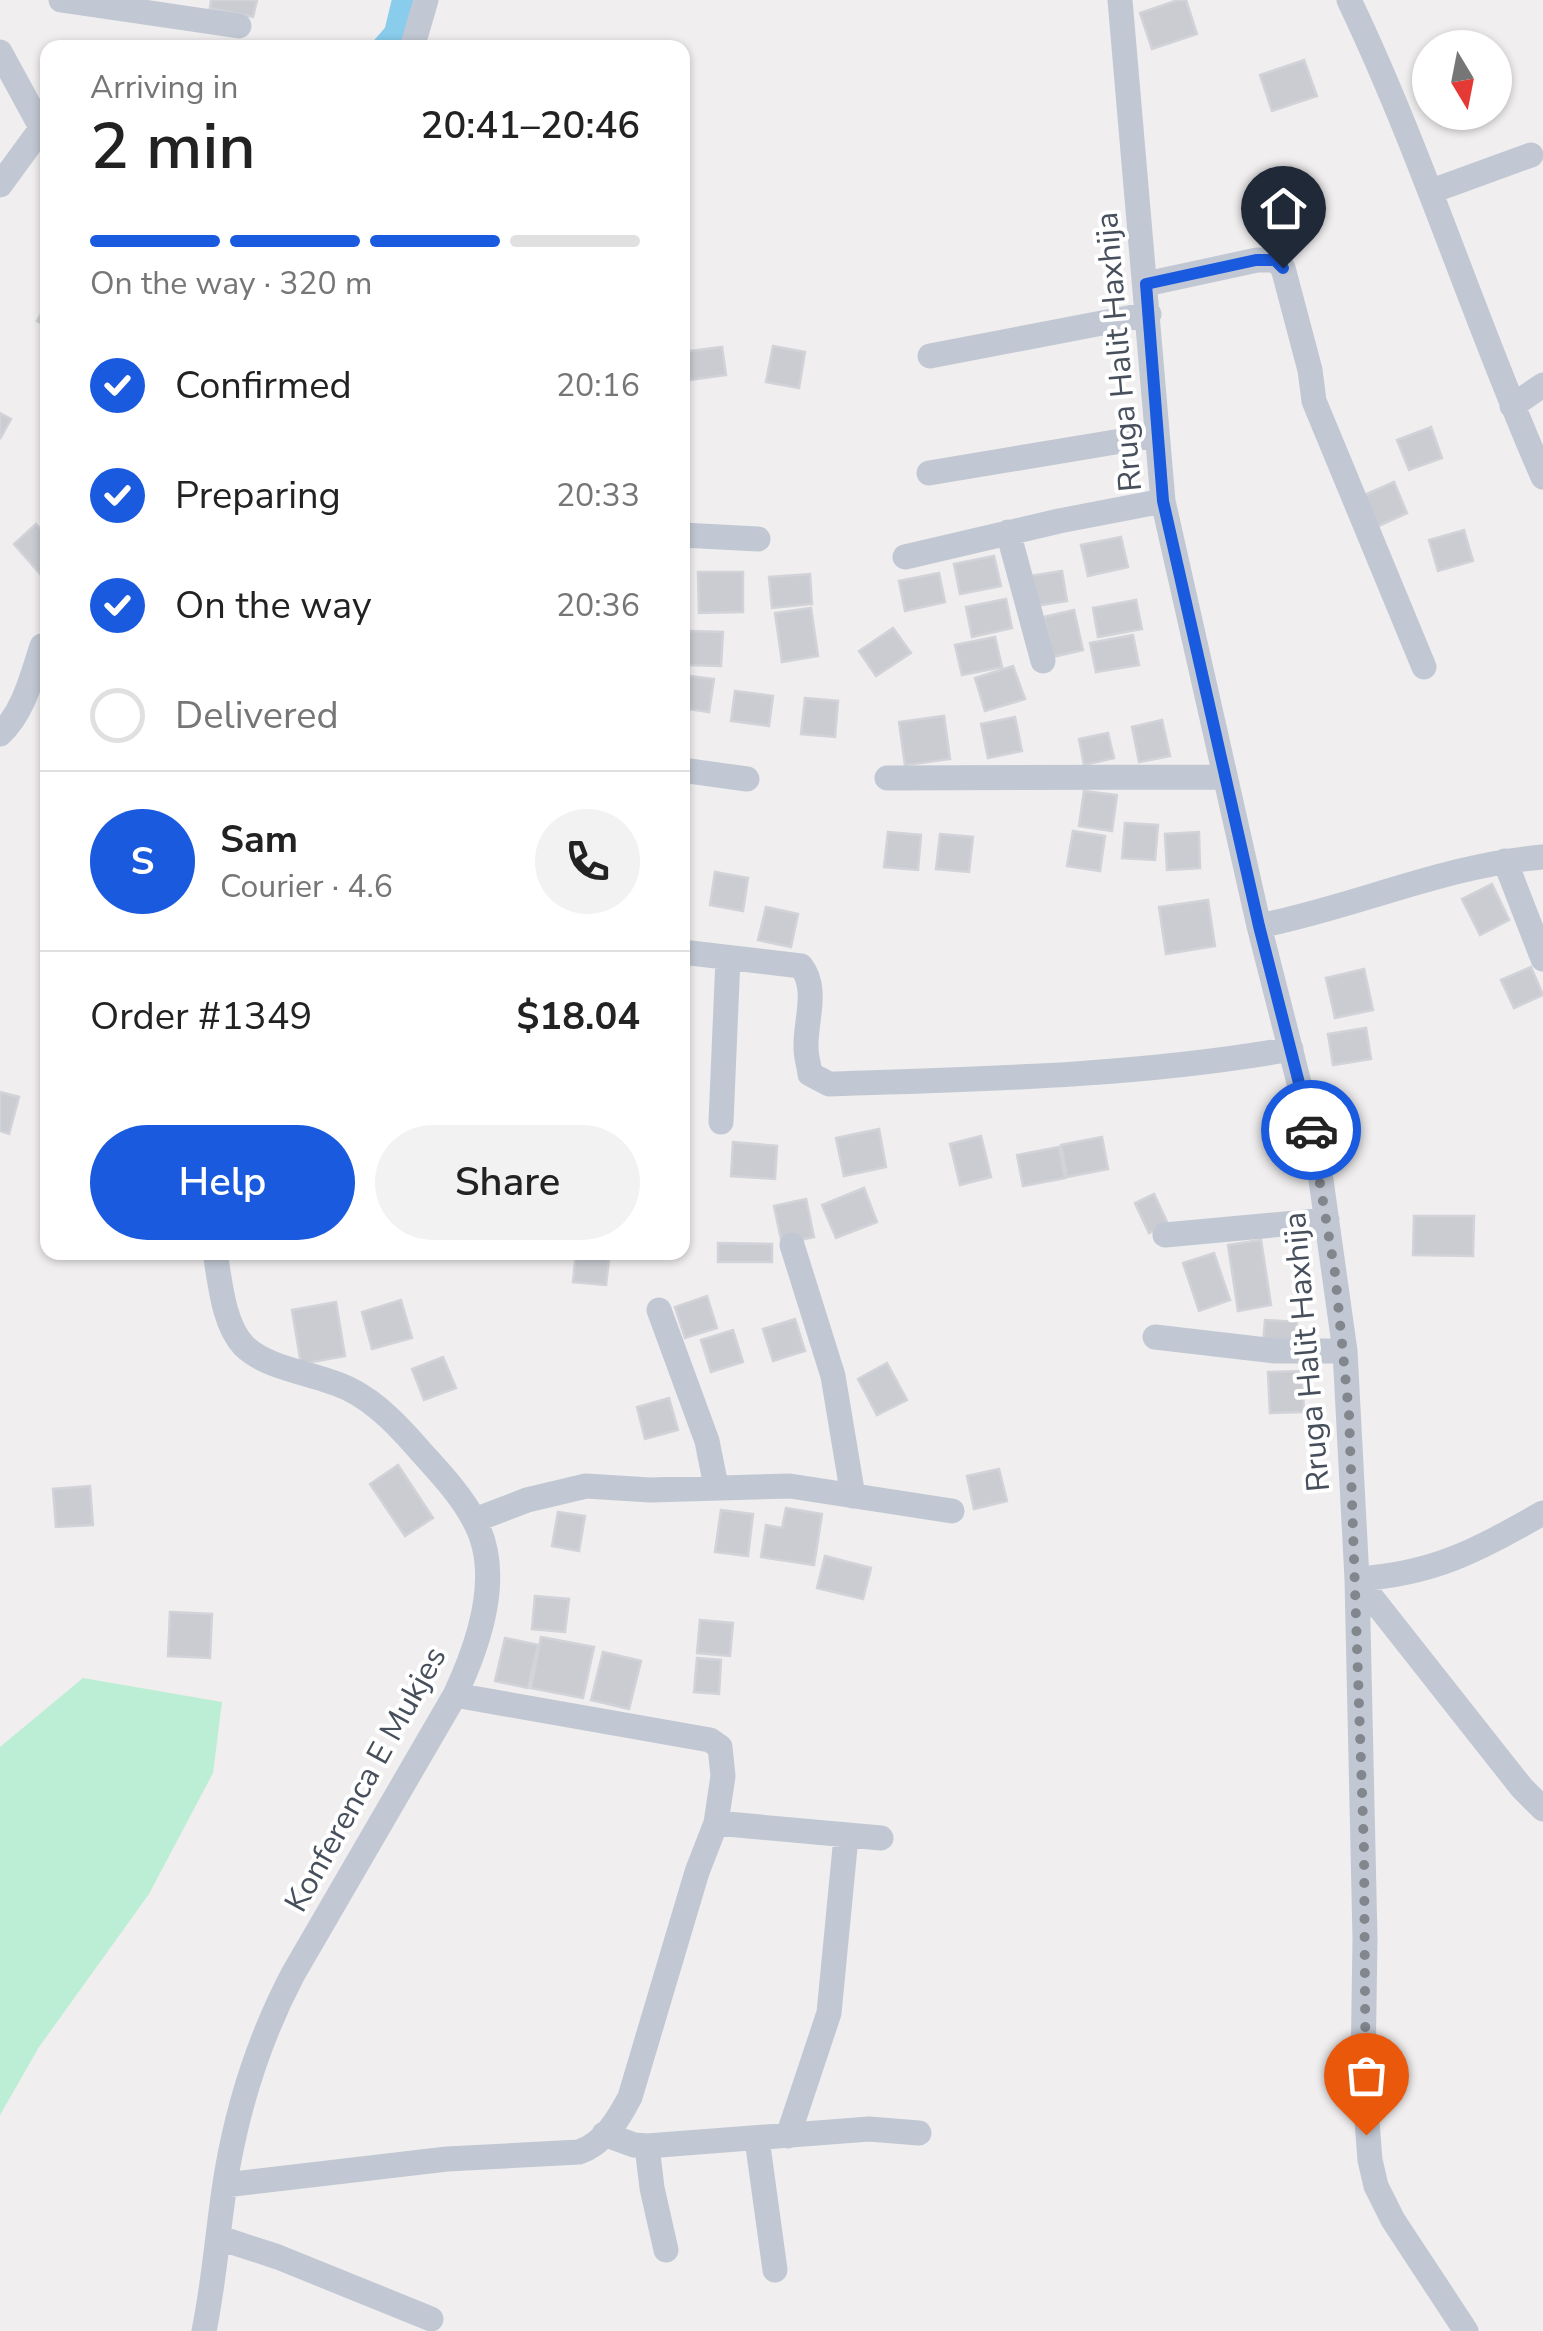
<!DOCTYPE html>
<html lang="en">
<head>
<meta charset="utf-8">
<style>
	:root { --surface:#fff; --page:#f2f2f2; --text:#222; --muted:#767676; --line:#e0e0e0; --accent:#1a5ade }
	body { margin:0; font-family:"Nunito Sans",sans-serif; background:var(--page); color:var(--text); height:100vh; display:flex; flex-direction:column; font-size:38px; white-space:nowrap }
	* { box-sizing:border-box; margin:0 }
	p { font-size:32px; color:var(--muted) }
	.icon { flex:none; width:55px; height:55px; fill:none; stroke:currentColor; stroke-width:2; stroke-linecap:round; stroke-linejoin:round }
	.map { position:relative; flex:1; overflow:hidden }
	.drawer { position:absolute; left:40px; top:40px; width:650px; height:1220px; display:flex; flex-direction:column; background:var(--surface); border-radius:20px; box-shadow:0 2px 8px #0004 }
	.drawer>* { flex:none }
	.needle { width:65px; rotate:170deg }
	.controls { position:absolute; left:1412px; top:30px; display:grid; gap:20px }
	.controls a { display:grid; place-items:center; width:100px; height:100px; border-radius:50%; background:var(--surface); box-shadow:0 2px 8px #0004; font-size:50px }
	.pin { position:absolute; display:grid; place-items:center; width:85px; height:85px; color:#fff; margin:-102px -42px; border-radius:50% 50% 50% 0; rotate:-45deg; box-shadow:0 0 10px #0007 }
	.pin .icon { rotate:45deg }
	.courier { position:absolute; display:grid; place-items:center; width:100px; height:100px; margin:-50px; border:8px solid #1a5ade; border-radius:50%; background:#fff; color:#222; box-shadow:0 2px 12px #0007 }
	.head em { font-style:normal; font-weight:600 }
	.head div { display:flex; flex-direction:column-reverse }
	.head { display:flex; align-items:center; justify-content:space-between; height:170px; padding:0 50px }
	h1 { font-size:65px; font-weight:600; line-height:75px }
	.bar { display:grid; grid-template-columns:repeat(4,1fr); gap:15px 10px; align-content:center; height:120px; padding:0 50px }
	.bar i { height:12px; border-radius:8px; background:var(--line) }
	.bar .on { background:var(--accent) }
	.bar p { grid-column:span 4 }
	.line { display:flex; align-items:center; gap:25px; padding:0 50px; border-top:2px solid var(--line) }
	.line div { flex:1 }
	.round { display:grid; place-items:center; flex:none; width:105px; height:105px; border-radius:52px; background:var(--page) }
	ol { padding:0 50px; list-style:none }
	li { display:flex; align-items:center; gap:30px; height:110px }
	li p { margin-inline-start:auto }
	li .icon { padding:10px; border-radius:50%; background:var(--accent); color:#fff; stroke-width:4 }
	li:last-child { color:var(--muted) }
	li i { width:55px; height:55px; border:5px solid var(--line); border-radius:50% }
	.primary-button { display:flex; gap:20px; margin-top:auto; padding:20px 50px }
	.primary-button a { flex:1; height:115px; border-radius:60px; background:var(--accent); color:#fff; font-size:40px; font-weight:600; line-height:115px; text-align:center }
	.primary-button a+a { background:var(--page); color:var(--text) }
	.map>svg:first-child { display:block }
</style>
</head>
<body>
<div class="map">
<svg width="1543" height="2331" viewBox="0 0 1543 2331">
	<rect width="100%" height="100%" fill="#f0eeee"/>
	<path fill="#bceed5" d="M83 1678 222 1702 213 1773 149 1894 39 2047 0 2115V1747Z"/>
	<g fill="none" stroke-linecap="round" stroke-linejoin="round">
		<path stroke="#89cceb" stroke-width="22" d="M382 48 395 33 403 0"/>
	</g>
	<path fill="#caccd2" stroke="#d2d3d9" stroke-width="2.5" d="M211 0H257L253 17 210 8Z
		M1178 0H1186L1197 34 1152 49 1140 13Z
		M1304 60 1317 96 1272 111 1260 75Z
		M48 302V327L37 321Z
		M773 346 805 352 799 388 766 382Z
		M722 347 726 375 682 381V352Z
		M0 413 11 419 0 439Z
		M1431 427 1442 458 1409 470 1397 440Z
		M1394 482 1407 513 1374 528 1360 497Z
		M36 524 48 537V583L14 544Z
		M1464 530 1473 561 1438 571 1429 540Z
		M1121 537 1128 567 1088 576 1081 545Z
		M994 556 1001 586 960 594 954 564Z
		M1062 571 1067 601 1035 606 1030 576Z
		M698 572H743V612L699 613Z
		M939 573 945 602 905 611 899 581Z
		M810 574 812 604 772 608 769 577Z
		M1006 599 1012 628 972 637 966 607Z
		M1136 600 1142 629 1098 637 1093 608Z
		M811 608 818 656 782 662 775 613Z
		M1074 610 1083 650 1053 657 1044 617Z
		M893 628 911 653 876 676 859 651Z
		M689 631 723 632 721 666 688 665Z
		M1133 635 1139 665 1096 672 1090 643Z
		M995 637 1002 667 962 675 955 645Z
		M1013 666 1025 699 985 711 975 678Z
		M682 675 714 679 709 712 682 708Z
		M735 691 773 696 769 726 731 721Z
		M805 698 838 701 835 737 801 734Z
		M944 716 950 759 905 765 899 722Z
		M1015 717 1022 751 988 758 981 724Z
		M1162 720 1170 756 1139 762 1132 727Z
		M1108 733 1114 758 1084 765 1079 739Z
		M1084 791 1117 795 1112 831 1079 826Z
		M1125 823 1158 825 1155 860 1122 858Z
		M1073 831 1105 836 1100 871 1067 866Z
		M888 832 921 835 918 870 884 867Z
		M1199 832 1200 868 1167 870 1165 834Z
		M940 834 973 837 969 872 936 869Z
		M715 872 748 878 743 911 710 905Z
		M1492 884 1509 920 1480 935 1462 899Z
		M1208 900 1215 946 1166 954 1159 907Z
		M766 907 798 914 791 947 758 940Z
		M1531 967 1543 995 1514 1008 1501 980Z
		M1364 969 1373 1010 1335 1018 1326 978Z
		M1366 1028 1371 1059 1333 1065 1328 1034Z
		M0 1092 19 1097 9 1134 0 1131Z
		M879 1129 886 1167 844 1176 836 1138Z
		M981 1136 991 1177 960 1185 950 1144Z
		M1102 1137 1108 1169 1067 1177 1061 1145Z
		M733 1142 777 1146 775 1179 731 1176Z
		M1059 1147 1065 1178 1023 1186 1017 1155Z
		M864 1188 877 1222 836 1238 822 1205Z
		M1154 1194 1168 1224 1149 1233 1135 1203Z
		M806 1199 814 1237 782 1244 774 1206Z
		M1414 1216H1474L1473 1256 1413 1255Z
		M1261 1240 1271 1305 1238 1311 1228 1245Z
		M718 1243 772 1244V1262H718Z
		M576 1252H610L606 1285 573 1282Z
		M1214 1253 1230 1300 1199 1311 1183 1263Z
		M707 1296 717 1328 685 1338 675 1307Z
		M401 1300 412 1338 372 1349 362 1312Z
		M336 1302 345 1356 301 1364 292 1310Z
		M795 1319 805 1351 773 1361 763 1329Z
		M1265 1320 1297 1322 1294 1361 1262 1358Z
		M733 1330 743 1362 711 1372 701 1340Z
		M443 1357 456 1388 424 1400 412 1369Z
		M887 1363 907 1400 877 1415 858 1379Z
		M1302 1371 1304 1412 1270 1413 1268 1372Z
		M669 1398 678 1430 645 1439 637 1407Z
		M398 1465 433 1518 405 1536 370 1484Z
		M999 1469 1007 1501 974 1509 967 1476Z
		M90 1486 93 1525 56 1527 53 1489Z
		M786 1508 822 1514 814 1565 761 1557 766 1525 782 1528Z
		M721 1510 753 1514 748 1556 715 1552Z
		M558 1512 585 1516 579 1551 552 1546Z
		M825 1556 871 1568 863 1599 817 1588Z
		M535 1596 569 1599 565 1632 532 1629Z
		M170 1612 212 1614 210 1658 168 1656Z
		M700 1620 733 1623 730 1656 697 1653Z
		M541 1637 594 1647 583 1698 531 1688Z
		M505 1638 538 1645 528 1688 495 1681Z
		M603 1652 641 1661 629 1709 591 1700Z
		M697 1658 721 1660 719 1694 694 1692Z"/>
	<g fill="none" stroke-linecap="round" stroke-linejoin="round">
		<path stroke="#c1c8d3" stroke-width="25" d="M61 0 239 26
			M1120 0 1163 501 1259 926 1308 1118 1321 1180 1345 1351 1357 1579 1365 1939 1363 2070 1370 2160 1376 2186 1393 2220 1466 2331
			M1349 0C1423 155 1474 320 1543 477
			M412 48 426 0
			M0 52 48 140
			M0 185 41 129
			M1432 191 1531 155
			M1146 284 1257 260H1275L1283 268 1310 370 1314 401 1424 667
			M930 356 1149 314
			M1512 406 1543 385
			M929 473 1157 435
			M1008 532 1043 661
			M682 535 758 539
			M905 557 1059 521 1163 501
			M0 734C24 712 32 676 42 646
			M682 770 747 779
			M887 778 1225 777
			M1505 861 1543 959
			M1259 926C1355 907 1445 865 1543 857
			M682 952 801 966C819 989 805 1021 806 1048 806 1057 809 1065 810 1074L829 1084C984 1079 1139 1076 1291 1049
			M721 1122 728 958
			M1165 1235 1327 1220
			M792 1245 833 1376 853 1496
			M659 1310 707 1441 716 1486
			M1155 1337 1275 1351H1345
			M475 1520 527 1500 586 1486 650 1490 790 1486 952 1511
			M1357 1579 1522 1788 1543 1809
			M1357 1579C1435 1574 1477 1550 1543 1513
			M716 1823 881 1838
			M604 2134 634 2145 647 2146 869 2129 919 2133
			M788 2136 829 2013 846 1837
			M757 2139 775 2270
			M647 2146 652 2188 666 2250
			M225 2185 447 2159 579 2152C604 2144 619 2118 630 2097L697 1872 716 1823 723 1776 720 1747 710 1740 455 1695
			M220 2238 278 2257 431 2319
			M204 2331C215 2278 218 2224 227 2171 239 2102 261 2035 293 1974L455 1695C479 1644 504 1573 474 1520 461 1495 441 1474 423 1454 402 1430 378 1403 349 1389 318 1373 270 1371 244 1346 223 1324 220 1281 215 1252"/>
	</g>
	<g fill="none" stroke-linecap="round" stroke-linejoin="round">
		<path stroke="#82878e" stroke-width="10" stroke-dasharray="0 18" d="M1311 1130 1335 1273 1349 1414 1364 1850 1366 2135"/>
		<path stroke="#1a5ade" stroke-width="12" d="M1283 268 1275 260H1256L1146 284 1163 501 1259 926 1311 1130"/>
	</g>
	<g text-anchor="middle" stroke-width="8" stroke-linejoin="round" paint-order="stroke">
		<g font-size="32" fill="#464f5b" stroke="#fff">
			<text transform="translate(1118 352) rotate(-95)" y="11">Rruga Halit Haxhija</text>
			<text transform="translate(1306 1352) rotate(-95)" y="11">Rruga Halit Haxhija</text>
			<text transform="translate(365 1779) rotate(-61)" y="11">Konferenca E Mukjes</text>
		</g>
	</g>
</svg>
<div class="controls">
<a><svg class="needle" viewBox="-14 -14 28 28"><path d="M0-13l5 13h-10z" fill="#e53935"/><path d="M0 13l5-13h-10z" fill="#767676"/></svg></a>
</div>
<div class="pin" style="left:1366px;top:2135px;background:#ea580c"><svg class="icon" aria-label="bag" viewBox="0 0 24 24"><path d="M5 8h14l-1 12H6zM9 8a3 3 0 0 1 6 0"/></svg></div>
<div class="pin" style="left:1283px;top:268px;background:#1f2937"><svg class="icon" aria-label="home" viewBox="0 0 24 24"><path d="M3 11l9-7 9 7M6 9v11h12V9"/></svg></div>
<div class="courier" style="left:1311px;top:1130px"><svg class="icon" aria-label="car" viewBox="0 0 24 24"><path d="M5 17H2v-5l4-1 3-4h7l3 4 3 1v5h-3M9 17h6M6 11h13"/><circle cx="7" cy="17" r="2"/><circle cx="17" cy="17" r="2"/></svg></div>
<section class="drawer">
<div class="head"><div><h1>2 min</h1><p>Arriving in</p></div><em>20:41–20:46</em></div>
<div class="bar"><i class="on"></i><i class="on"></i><i class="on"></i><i></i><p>On the way · 320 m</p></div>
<ol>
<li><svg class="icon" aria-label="check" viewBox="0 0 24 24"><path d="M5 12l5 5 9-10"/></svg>Confirmed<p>20:16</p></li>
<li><svg class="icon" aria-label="check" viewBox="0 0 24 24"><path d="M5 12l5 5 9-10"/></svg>Preparing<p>20:33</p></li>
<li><svg class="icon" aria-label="check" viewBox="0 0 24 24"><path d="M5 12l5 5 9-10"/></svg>On the way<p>20:36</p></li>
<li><i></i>Delivered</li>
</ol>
<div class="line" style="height:180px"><b class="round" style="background:var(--accent);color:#fff">S</b><div><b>Sam</b><p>Courier · 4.6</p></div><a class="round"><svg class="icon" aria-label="phone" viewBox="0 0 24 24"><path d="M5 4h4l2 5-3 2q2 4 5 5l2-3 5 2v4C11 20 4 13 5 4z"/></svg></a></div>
<div class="line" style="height:130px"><div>Order #1349</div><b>$18.04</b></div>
<div class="primary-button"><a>Help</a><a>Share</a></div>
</section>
</div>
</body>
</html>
